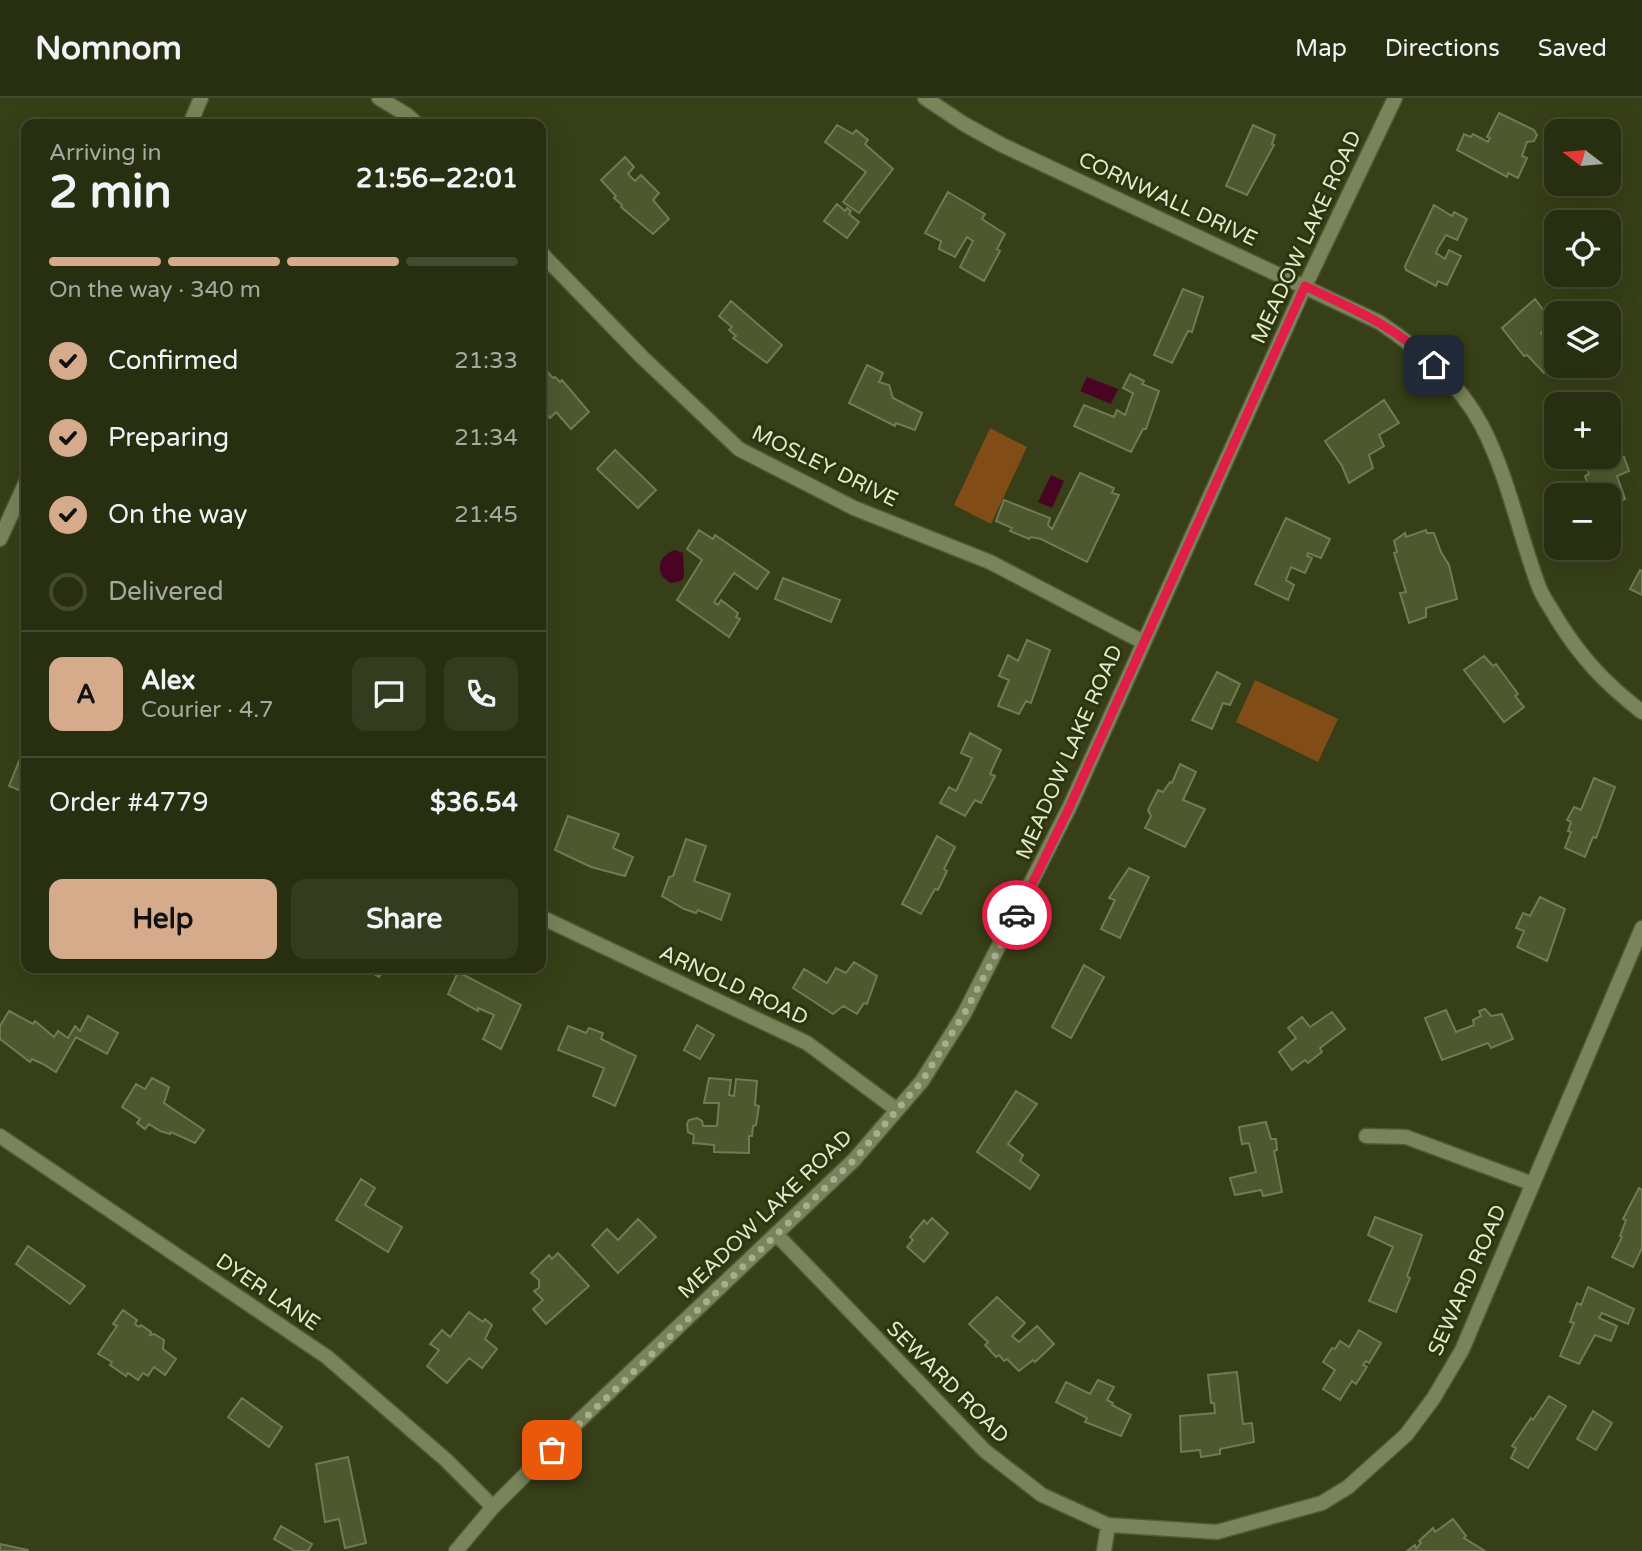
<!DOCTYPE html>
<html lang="en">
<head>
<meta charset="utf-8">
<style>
	:root { --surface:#282f11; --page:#343b1f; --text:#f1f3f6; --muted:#a5a99f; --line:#444a31; --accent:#d6ab8b }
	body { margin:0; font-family:"Varela Round",sans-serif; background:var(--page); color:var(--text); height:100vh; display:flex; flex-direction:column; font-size:26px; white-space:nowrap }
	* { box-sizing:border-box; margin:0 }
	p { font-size:23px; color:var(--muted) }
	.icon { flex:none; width:38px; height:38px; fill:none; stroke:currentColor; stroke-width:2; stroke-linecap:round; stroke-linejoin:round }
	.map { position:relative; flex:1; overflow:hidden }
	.sheet { position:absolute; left:21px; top:21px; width:525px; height:854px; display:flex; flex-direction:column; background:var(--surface); border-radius:14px; box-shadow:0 7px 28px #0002,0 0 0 2px var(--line) }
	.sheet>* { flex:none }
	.needle { width:46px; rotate:286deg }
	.controls { position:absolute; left:1544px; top:21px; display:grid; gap:14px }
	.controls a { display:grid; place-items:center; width:77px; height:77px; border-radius:14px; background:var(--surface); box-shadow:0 7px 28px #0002,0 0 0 2px var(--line); font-size:35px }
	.pin { position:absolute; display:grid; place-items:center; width:60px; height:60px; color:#fff; margin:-30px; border-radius:14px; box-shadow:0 4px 10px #0006 }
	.courier { position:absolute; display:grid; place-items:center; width:70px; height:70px; margin:-35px; border:5px solid #e11d48; border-radius:50%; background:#fff; color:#222; box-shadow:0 2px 9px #0007 }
	.head em { font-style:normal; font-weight:700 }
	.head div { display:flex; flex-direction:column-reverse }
	.head { display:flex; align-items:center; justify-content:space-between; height:119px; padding:0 28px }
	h1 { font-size:46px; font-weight:700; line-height:52px }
	.bar { display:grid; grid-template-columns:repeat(4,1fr); gap:10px 7px; align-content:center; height:84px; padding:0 28px }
	.bar i { height:9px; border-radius:5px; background:var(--line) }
	.bar .current { background:var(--accent) }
	.bar p { grid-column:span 4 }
	.line { display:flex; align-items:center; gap:18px; padding:0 28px; border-top:2px solid var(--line) }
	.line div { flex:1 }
	.round { display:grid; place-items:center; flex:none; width:74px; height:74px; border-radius:14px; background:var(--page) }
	ol { padding:0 28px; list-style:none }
	li { display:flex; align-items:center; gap:21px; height:77px }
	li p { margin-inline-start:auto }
	li .icon { padding:7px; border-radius:50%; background:var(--accent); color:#111; stroke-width:4 }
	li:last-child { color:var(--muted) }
	li i { width:38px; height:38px; border:4px solid var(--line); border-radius:50% }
	.button { display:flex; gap:14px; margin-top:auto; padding:14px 28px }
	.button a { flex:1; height:80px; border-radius:14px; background:var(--accent); color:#111; font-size:28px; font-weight:700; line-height:80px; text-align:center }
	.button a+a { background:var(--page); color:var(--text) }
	header { display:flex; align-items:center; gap:42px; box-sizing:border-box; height:98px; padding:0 35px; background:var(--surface); border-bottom:2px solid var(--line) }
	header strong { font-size:33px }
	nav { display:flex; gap:38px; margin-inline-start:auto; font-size:24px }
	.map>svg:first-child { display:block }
</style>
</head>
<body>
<header>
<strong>Nomnom</strong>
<nav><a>Map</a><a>Directions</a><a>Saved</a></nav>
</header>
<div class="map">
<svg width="1642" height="1453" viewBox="0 0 1642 1453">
	<rect width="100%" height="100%" fill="#363f17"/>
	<path fill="#824c16" d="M990 330 1027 349 991 426 954 407Z
		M1255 582 1338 621 1318 664 1236 624Z"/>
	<path fill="#490323" d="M1087 279 1118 291 1111 306 1080 293Z
		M1051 377 1064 383 1052 410 1038 404Z
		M675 452 683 455 684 478 681 483 670 485 662 478C656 466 663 456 675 452Z"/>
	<path fill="#4e582f" stroke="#707b51" stroke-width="2" d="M1499 15 1534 32 1537 37 1534 43 1527 44 1522 58 1527 60 1518 80 1508 75 1507 79 1457 52 1464 36 1471 39 1473 36 1488 44 1490 40 1487 39Z
		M837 27 853 36 856 32 868 42 865 46 893 71 859 115 843 104 866 74 825 44Z
		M1253 27 1275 37 1272 46 1274 47 1247 97 1226 88Z
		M625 59 634 69 628 76 635 83 641 77 659 95 653 102 669 121 653 136 621 109 622 107 614 100 616 98 601 82Z
		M948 94 985 116 982 121 1005 136 997 151 1000 153 984 183 960 169 973 143 967 139 955 159 939 151 941 143 925 135Z
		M837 106 845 113 847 110 851 113 849 116 859 124 847 140 824 123Z
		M1434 107 1452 118 1454 114 1467 121 1457 142 1446 137 1438 150 1436 155 1445 161 1449 152 1461 158 1447 187 1438 183 1436 188 1406 172 1405 168Z
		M1183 191 1203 199 1192 234 1188 233 1172 265 1154 257Z
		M1535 201 1553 225 1541 235 1550 249 1556 244V266L1544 275 1527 257 1524 258 1502 230Z
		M731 203 782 247 767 265 733 240 736 238 729 232 732 229 719 218Z
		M541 267 553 280 555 279 560 284 562 282 589 314 571 331 556 314 550 320 541 311Z
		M867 267 883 275 879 284 889 287 893 300 922 315 915 332 896 325 895 328 849 305Z
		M1130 276 1144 283 1142 286 1159 293 1146 331H1143L1131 354 1074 328 1084 307 1114 319 1117 312 1125 317 1133 295 1123 290Z
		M1384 302 1399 325 1379 337 1384 348 1369 357 1373 370 1349 385 1342 368 1325 343Z
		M615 352 656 392 638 410 597 371Z
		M1608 354 1612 363 1624 359 1629 373 1617 378 1625 401 1608 408V397H1591L1585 378 1589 376 1583 359H1608Z
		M1080 375 1114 390 1112 395 1119 397 1087 464 1041 441 1031 439 1029 441 1010 433 1012 430 996 423 1004 402 1050 420 1048 427 1052 431Z
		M1286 420 1330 441 1321 460 1308 455 1307 458 1312 460 1305 475 1291 469 1286 482 1294 487 1288 502 1255 486Z
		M699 432 713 441 715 437 769 474 757 491 734 475 714 504 718 507 721 502 738 515 736 519 740 521 729 539 677 502 702 462 687 451Z
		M1426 432 1427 435H1434L1441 454 1449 467 1457 501 1426 510V519L1409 525 1400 495 1406 494 1394 455 1397 454 1394 443 1405 435 1406 439Z
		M1640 472 1642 473V497L1630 491Z
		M783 480 840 502 831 524 775 501Z
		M1027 542 1050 552 1031 605 1026 603 1019 616 998 608 1009 582 999 578 1008 557 1018 563Z
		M1484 558 1493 568 1496 566 1518 596 1515 598 1524 609 1504 624 1464 572Z
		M1217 574 1240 586 1230 607 1223 605 1212 631 1192 622Z
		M970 635 1001 652 990 676 995 678 981 705 975 702 965 718 940 705 949 689 956 693 972 660 961 655Z
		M26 646V695L9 688Z
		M1180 666 1196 674 1183 702 1205 711 1185 749 1145 730 1151 718 1148 712 1158 692 1163 694 1170 684 1172 685Z
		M1594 680 1615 689 1596 740 1593 739 1585 759 1565 750 1571 734 1568 733 1571 724 1567 722 1574 709 1581 712Z
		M568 718 619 736 613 750 633 759 625 778 591 769 555 752Z
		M937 738 955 749 944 771 947 773 938 792 935 791 921 816 902 806Z
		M686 741 706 748 694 783 730 796 721 822 698 812 696 815 684 811 662 798 669 779 673 778Z
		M1129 770 1149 779 1120 840 1101 831 1115 802 1109 800Z
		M1540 799 1565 811 1547 863 1517 849 1524 833 1516 830 1523 815 1530 818Z
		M854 864 877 878 867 906 864 905 857 916 843 908 833 916 793 890 804 871 827 885 836 870 846 875Z
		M1084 867 1104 879 1071 940 1052 929Z
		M364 870H385L379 879Z
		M458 874 521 907 501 951 483 941 494 917 478 910V913L448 896Z
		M1485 911 1491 918 1502 916 1513 941 1491 950 1488 945 1442 962 1425 920 1446 912 1456 934 1474 927 1473 922 1481 918 1479 913Z
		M9 913 33 926 35 923 54 939 58 933 68 940 75 928 80 933 88 918 118 935 107 956 76 939 56 974 43 966 32 961 30 964 0 941V928Z
		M1332 914 1345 931 1320 950 1322 954 1308 965 1305 962 1292 972 1279 954 1296 940 1288 930 1302 919 1310 929Z
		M697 927 714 937 700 961 684 952Z
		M568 928 586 935 589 930 603 935 601 941 636 958 615 1008 593 998 604 970 558 952Z
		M152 980 169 989 164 1005 204 1032 195 1045 171 1034 170 1036 160 1033 149 1026 145 1031 137 1025 140 1021 122 1009 136 986 145 991Z
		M709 980 731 982 729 997 734 998 736 981 757 983 755 1007 759 1008 756 1027 753 1028 752 1038H749V1055L714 1054V1047L693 1045 694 1037 688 1034 687 1026 689 1022 697 1020 702 1023 703 1028H717L719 1005H704Z
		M1016 993 1037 1006 1008 1046 1023 1057 1020 1063 1039 1077 1030 1091 977 1054Z
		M1266 1024 1271 1041H1276L1277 1052 1274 1053 1282 1094 1263 1098 1261 1092 1235 1097 1230 1080 1256 1074 1249 1045 1242 1046 1239 1029Z
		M361 1081 375 1090 365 1107 402 1129 388 1154 336 1122Z
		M1639 1090 1642 1092V1150L1633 1169 1612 1159 1622 1139 1620 1138 1626 1122 1623 1121Z
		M1375 1119 1422 1137 1407 1178 1410 1180 1396 1214 1369 1203 1393 1149 1368 1137Z
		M932 1120 948 1135 924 1164 907 1149 913 1142 910 1139 924 1122 927 1126Z
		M638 1121 656 1139 618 1175 592 1147 607 1131 618 1142Z
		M28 1148 85 1188 70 1206 16 1166Z
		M558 1155 589 1188 546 1226 533 1211 543 1202 534 1193 539 1190V1182L531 1175 549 1157 552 1161Z
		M1588 1189 1634 1211 1628 1226 1602 1215 1599 1220 1617 1228 1611 1243 1595 1237 1579 1266 1560 1258 1574 1225 1570 1224 1577 1205 1581 1207Z
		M997 1199 1025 1225 1012 1238 1019 1244 1037 1228 1054 1246 1035 1264 1033 1262 1019 1273 1007 1261 1004 1263 999 1257 996 1259 985 1247 988 1244 969 1226Z
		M123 1212 137 1222 135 1226 139 1229 141 1227 151 1234 150 1237 154 1236 164 1242 163 1251 176 1261 165 1277 154 1269 148 1278 143 1275 138 1282 128 1275 126 1278 110 1267 112 1264 98 1256 117 1228 113 1226Z
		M469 1214 483 1224 485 1221 492 1227 485 1241 497 1251 482 1270 469 1260 447 1285 427 1268 439 1252 430 1246 442 1232 450 1239Z
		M1359 1232 1381 1245 1369 1265 1366 1263 1363 1267 1367 1269 1356 1286 1352 1283 1340 1302 1323 1291 1335 1272 1323 1264 1332 1250 1335 1251 1340 1243 1349 1249Z
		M1237 1274 1243 1326 1252 1325 1254 1344 1220 1351V1356L1201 1359 1200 1352 1181 1354 1180 1318 1215 1315 1214 1305H1211L1208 1277Z
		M1098 1282 1114 1289 1107 1302 1113 1305 1112 1307 1131 1317 1121 1338 1085 1324 1087 1320 1056 1304 1066 1284 1090 1296Z
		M1549 1298 1566 1308 1528 1370 1511 1360 1516 1350 1512 1348 1531 1320 1533 1322Z
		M242 1300 282 1329 269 1349 228 1319Z
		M1593 1313 1612 1325 1596 1352 1577 1341Z
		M348 1359 366 1445 345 1450 339 1421 325 1424 316 1366Z
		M1453 1421 1466 1438 1464 1440 1485 1453H1407L1415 1447 1416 1451 1421 1445 1419 1443 1433 1430 1435 1434Z
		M281 1428 312 1446 308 1453H295L274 1441Z
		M0 1446 28 1452V1453H0Z"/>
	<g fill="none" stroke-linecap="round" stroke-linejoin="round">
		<g stroke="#515937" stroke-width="17">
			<path id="minor" d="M379 0 407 17 417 26
				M925 0 964 26 1002 47 1379 224C1419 251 1459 284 1482 328 1508 378 1519 436 1539 489 1543 500 1551 510 1557 521 1582 561 1605 585 1642 614
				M190 26 201 0
				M541 155 642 259 739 351 854 410 990 464 1143 544
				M0 441 26 384
				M541 819 807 945 897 1012
				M0 1038 327 1259 446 1362 493 1409
				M1366 1038 1406 1039 1533 1086
				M777 1137 985 1353 1042 1397 1108 1427 1217 1434 1322 1405 1348 1389 1406 1337 1433 1301 1462 1252 1642 830
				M456 1453 493 1409 581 1321 854 1062 922 983 964 916 1070 708 1305 188 1395 0
				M1104 1453 1108 1427"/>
		</g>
		<use href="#minor" stroke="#79845a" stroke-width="14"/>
	</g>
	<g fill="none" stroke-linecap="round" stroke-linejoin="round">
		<path stroke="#a6ae91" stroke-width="7" stroke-dasharray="0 12.6" d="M552 1352 854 1062 922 983 964 916 1017 817"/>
		<path stroke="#e11d48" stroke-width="9" d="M1017 817 1070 708 1305 188C1351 210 1399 230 1434 267"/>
	</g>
	<g text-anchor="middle" stroke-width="6" stroke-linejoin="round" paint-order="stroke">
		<g font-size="21" fill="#e2e9d2" stroke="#2c350b">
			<text transform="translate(1168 101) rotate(25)" y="7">CORNWALL DRIVE</text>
			<text transform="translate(1306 139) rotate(-65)" y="7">MEADOW LAKE ROAD</text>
			<text transform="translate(825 368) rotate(26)" y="7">MOSLEY DRIVE</text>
			<text transform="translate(1069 654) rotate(-66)" y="7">MEADOW LAKE ROAD</text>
			<text transform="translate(734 887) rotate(25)" y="7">ARNOLD ROAD</text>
			<text transform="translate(765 1116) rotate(-44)" y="7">MEADOW LAKE ROAD</text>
			<text transform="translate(1467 1182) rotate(-66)" y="7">SEWARD ROAD</text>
			<text transform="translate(268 1194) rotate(34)" y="7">DYER LANE</text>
			<text transform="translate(948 1284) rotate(45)" y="7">SEWARD ROAD</text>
		</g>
	</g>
</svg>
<div class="controls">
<a><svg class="needle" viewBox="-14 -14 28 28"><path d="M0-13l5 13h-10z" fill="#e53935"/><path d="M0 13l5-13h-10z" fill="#a5a99f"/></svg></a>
<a><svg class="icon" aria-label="locate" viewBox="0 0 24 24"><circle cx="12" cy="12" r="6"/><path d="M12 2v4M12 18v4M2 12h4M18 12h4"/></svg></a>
<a><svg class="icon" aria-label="layers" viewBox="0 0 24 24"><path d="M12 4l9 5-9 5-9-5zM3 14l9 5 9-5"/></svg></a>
<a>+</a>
<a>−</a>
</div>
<div class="pin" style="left:552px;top:1352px;background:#ea580c"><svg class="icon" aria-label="bag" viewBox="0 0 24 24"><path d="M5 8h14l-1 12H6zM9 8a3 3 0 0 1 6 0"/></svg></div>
<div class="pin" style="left:1434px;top:267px;background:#1f2937"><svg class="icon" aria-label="home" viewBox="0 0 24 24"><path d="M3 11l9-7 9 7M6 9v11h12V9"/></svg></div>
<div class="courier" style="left:1017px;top:817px"><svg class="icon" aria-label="car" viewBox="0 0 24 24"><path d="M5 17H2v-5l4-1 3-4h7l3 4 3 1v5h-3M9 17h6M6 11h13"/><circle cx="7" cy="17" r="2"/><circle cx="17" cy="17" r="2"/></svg></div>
<section class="sheet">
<div class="head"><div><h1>2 min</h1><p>Arriving in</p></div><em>21:56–22:01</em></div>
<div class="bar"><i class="current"></i><i class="current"></i><i class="current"></i><i></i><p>On the way · 340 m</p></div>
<ol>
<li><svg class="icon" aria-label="check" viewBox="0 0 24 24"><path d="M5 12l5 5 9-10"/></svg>Confirmed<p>21:33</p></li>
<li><svg class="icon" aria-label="check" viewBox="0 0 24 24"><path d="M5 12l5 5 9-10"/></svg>Preparing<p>21:34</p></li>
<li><svg class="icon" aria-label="check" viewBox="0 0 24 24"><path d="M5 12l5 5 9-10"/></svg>On the way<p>21:45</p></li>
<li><i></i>Delivered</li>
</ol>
<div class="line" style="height:126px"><b class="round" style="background:var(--accent);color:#111">A</b><div><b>Alex</b><p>Courier · 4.7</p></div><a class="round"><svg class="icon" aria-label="chat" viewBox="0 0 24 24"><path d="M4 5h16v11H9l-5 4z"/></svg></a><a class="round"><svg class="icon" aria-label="phone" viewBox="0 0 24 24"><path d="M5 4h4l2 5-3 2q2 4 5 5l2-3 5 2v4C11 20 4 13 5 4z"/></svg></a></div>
<div class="line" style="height:91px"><div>Order #4779</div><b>$36.54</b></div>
<div class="button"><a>Help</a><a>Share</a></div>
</section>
</div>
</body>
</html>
